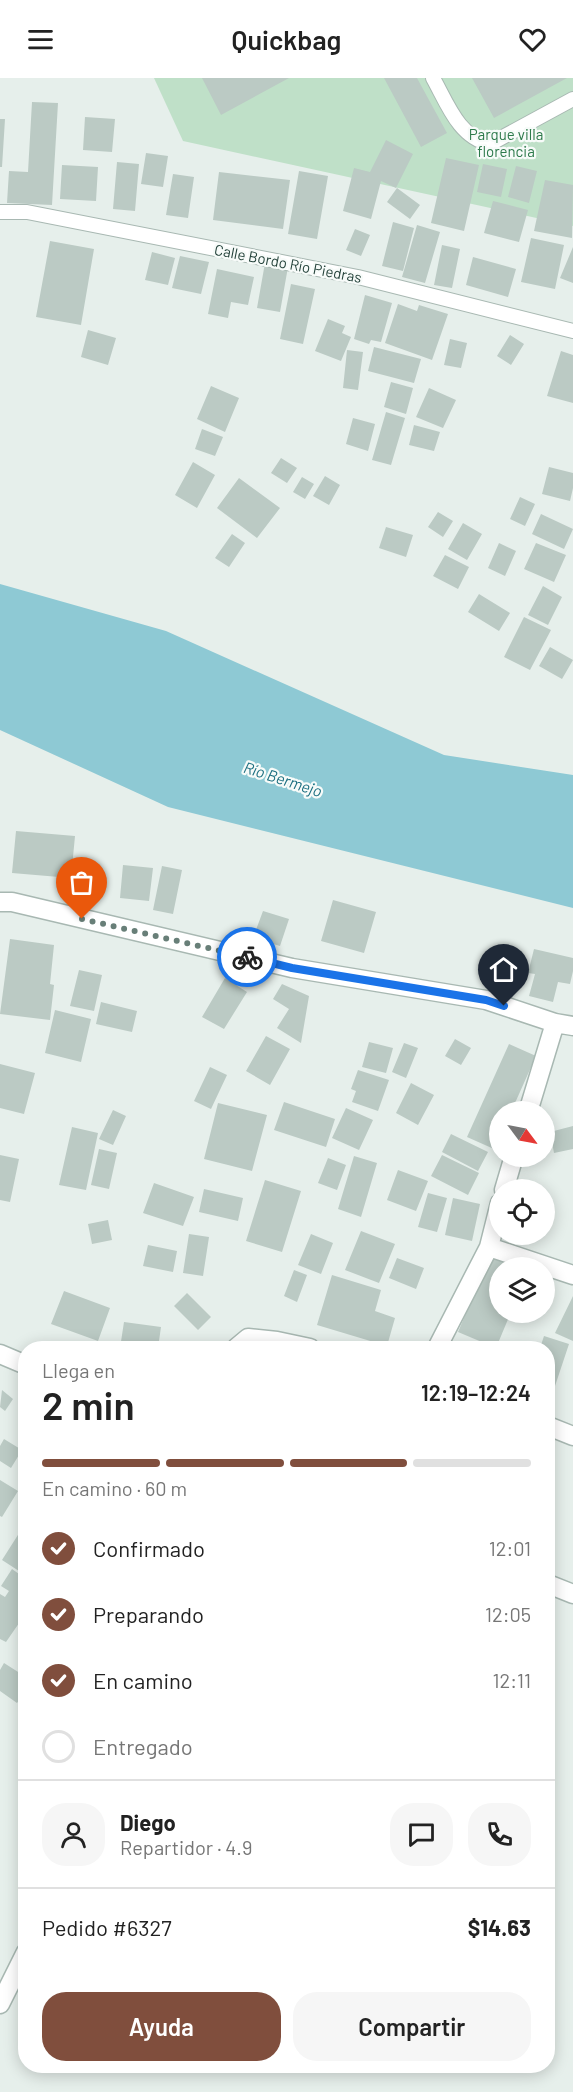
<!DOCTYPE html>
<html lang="es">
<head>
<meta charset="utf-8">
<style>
	:root { --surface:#fff; --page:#f6f6f6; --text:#222; --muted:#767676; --line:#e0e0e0; --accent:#804e3d }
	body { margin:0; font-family:Barlow,sans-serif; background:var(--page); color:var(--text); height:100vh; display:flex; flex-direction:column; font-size:22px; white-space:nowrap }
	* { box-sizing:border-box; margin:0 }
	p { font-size:20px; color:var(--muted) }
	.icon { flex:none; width:33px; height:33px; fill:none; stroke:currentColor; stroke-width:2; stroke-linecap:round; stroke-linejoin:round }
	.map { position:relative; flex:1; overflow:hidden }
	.drawer { position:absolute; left:18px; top:1263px; width:537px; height:732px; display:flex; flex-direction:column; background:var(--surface); border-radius:24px; box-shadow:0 3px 15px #0003 }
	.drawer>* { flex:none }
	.needle { width:39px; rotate:122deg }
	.buttons { position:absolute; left:489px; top:1023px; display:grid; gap:12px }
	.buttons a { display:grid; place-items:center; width:66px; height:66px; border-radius:50%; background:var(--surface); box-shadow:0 3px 15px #0003; font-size:30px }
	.pin { position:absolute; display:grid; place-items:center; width:51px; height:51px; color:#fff; margin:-62px -26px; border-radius:50% 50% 50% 0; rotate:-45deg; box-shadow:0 0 6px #0007 }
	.pin .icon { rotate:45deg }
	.courier { position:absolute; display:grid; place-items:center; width:60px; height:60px; margin:-30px; border:4px solid #1a73e8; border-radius:50%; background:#fff; color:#222; box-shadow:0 2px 8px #0007 }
	.headline em { font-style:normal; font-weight:600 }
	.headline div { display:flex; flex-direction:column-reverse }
	.headline { display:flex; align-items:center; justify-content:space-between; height:102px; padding:0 24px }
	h1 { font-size:39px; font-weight:600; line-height:45px }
	.bar { display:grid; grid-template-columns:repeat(4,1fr); gap:9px 6px; align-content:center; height:72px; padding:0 24px }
	.bar i { height:8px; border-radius:4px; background:var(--line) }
	.bar .active { background:var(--accent) }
	.bar p { grid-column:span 4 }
	.line { display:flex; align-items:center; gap:15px; padding:0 24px; border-top:2px solid var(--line) }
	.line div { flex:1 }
	.round { display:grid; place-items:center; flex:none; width:63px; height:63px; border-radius:24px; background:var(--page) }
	ol { padding:0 24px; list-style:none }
	li { display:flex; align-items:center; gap:18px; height:66px }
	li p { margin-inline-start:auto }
	li .icon { padding:6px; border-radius:50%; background:var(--accent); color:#fff; stroke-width:4 }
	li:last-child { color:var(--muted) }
	li i { width:33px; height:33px; border:3px solid var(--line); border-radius:50% }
	.cta { display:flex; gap:12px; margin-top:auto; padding:12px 24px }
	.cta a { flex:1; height:69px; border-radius:24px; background:var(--accent); color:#fff; font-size:24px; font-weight:600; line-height:69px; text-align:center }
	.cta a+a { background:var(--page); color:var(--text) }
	header { display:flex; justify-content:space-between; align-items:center; height:78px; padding:0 24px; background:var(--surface); font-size:27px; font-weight:600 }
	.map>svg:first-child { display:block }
</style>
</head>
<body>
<header><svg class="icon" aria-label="menu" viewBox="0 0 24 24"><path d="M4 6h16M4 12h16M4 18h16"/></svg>Quickbag<svg class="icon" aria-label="heart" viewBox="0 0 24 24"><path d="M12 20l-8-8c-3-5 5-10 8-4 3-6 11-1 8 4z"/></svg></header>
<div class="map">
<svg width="573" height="2014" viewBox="0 0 573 2014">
	<rect width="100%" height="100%" fill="#e6efeb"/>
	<path fill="#bfe0c8" d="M154 0H573V148L183 63Z"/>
	<path fill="#8ec9d4" d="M0 506 166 553 444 677 573 697V830L168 729 0 652Z"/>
	<path fill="#bbcac4" d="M202 0H289L221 37Z
		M384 0H417L447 55 421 69Z
		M472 0H567L494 40Z
		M32 24 58 25 52 127 7 125 9 93 28 94Z
		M85 39 115 41 112 74 83 72Z
		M0 41H5L2 89H0Z
		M386 62 413 76 396 110 381 103 371 141 343 133 354 90 370 94Z
		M146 75 168 78 163 109 141 106Z
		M446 80 479 87 464 153 431 145Z
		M117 84 139 86 135 133 113 131Z
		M483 86 507 91 501 119 477 114Z
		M62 87 98 89 96 123 60 121Z
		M516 88 537 93 529 125 508 119Z
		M299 93 328 98 317 161 288 156Z
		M219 94 290 102 283 151 213 142Z
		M173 96 194 99 188 140 166 137Z
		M545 102 573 107 572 160 534 153Z
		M397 110 420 127 410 141 387 124Z
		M493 123 528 132 519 164 484 155Z
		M393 144 414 150 403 193 382 188Z
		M417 147 440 154 425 205 402 199Z
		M355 151 370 157 361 178 346 172Z
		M531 160 564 167 555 211 521 204Z
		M50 163 94 171 81 247 36 239Z
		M442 167 460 171 452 210 434 207Z
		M573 169V205L560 200Z
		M152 174 175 180 168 207 145 202Z
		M180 178 209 184 201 216 172 210Z
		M473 179 516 191 508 219 466 207Z
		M265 185 288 189 280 234 257 230Z
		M217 191 254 199 248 227 231 224 228 240 208 236Z
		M291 206 315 211 303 266 280 261Z
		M365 217 392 225 381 264 371 262 369 266 354 261Z
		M398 226 417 233 419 227 448 236 432 282 385 265Z
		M328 241 345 248 342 255 351 259 341 283 315 273Z
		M88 252 116 260 108 287 81 279Z
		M510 257 524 266 511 287 497 278Z
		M450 261 467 265 461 290 444 287Z
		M374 269 421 281 414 305 368 293Z
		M347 272 363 274 358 312 343 310Z
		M561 273 573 277V325L547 318Z
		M391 304 413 310 406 336 384 329Z
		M211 308 239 320 225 354 197 341Z
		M429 310 456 322 443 350 416 339Z
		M386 334 405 340 391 387 372 382Z
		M353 340 375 346 368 373 346 366Z
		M414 347 440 354 434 373 409 367Z
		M202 351 223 359 215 378 195 371Z
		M281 380 297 390 287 405 271 395Z
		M193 384 215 397 197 430 175 417Z
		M549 389 573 395V410L570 423 542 416Z
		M325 398 340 407 329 427 313 418Z
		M302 399 314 406 305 421 293 414Z
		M239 400 280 430 257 460 217 430Z
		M520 419 535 426 525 448 510 441Z
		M438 434 453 443 443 459 428 449Z
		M541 436 573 451 564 471 532 456Z
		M463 445 482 456 467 482 448 471Z
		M386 449 413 457 406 479 379 470Z
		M232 456 245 465 229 489 215 480Z
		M499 465 516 473 505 498 488 490Z
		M536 465 566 477 554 504 524 491Z
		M445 477 469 489 458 511 433 498Z
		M543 508 562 519 548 547 528 537Z
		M479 516 510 535 499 553 468 534Z
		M524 539 551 552 530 592 504 579Z
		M550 569 573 582 562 601 539 588Z
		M16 753 75 758 71 800 12 795Z
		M123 787 153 790 149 823 120 820Z
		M162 788 182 792 173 836 153 832Z
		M333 822 376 834 364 875 321 863Z
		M263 833 289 841 280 868 253 860Z
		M10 861 54 867 50 906 54 907 50 942 0 936Z
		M534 871 573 880V893L570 906 558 904 553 924 529 918 535 896 528 895Z
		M495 888 518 893 512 921 489 916Z
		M79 892 102 897 94 933 70 928Z
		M225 900 247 914 224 951 202 939Z
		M282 906 309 918 301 965 277 950 289 931 273 921Z
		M101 924 137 933 132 954 96 946Z
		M55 932 91 941 81 984 45 975Z
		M266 958 290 971 270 1007 246 993Z
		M455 961 471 970 461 987 445 978Z
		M369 964 393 970 386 995 362 989Z
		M404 965 418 970 406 1000 392 994Z
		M509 966 536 978 511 1034H500V1059L494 1071 467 1059Z
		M0 986 35 995 24 1036 0 1030Z
		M210 989 227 997 211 1031 194 1023Z
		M358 992 389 1002 378 1033 352 1024 356 1013 351 1011Z
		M411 1005 434 1017 418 1047 396 1035Z
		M284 1024 335 1041 326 1069 274 1052Z
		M218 1025 267 1037 252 1093 204 1081Z
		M346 1030 373 1042 359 1072 332 1060Z
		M113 1032 126 1038 113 1067 99 1061Z
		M573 1048V1071L554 1075 550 1054Z
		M72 1049 98 1055 86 1112 59 1107Z
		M451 1056 488 1074 478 1093 442 1074Z
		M99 1071 117 1075 109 1111 91 1107Z
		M0 1077 19 1081 10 1124 0 1122Z
		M442 1077 479 1095 468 1117 431 1098Z
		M354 1078 377 1085 361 1139 338 1131Z
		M328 1080 346 1087 337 1112 318 1105Z
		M398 1092 428 1103 416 1133 387 1122Z
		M265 1102 301 1113 282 1174 246 1163Z
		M154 1105 194 1119 183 1148 143 1135Z
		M204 1111 243 1120 238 1143 199 1134Z
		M428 1115 447 1120 437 1154 418 1149Z
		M453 1120 480 1126 472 1163 445 1157Z
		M108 1142 112 1162 92 1166 88 1146Z
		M361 1153 395 1166 379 1205 345 1192Z
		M189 1156 209 1159 203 1198 183 1195Z
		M311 1156 333 1165 321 1196 298 1187Z
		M148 1167 177 1173 173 1194 143 1188Z
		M491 1177 521 1190H500V1234H511L496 1270 458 1254Z
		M397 1180 424 1190 416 1211 389 1200Z
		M294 1192 307 1197 297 1224 284 1218Z
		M332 1197 381 1212 375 1233 395 1240 387 1268 317 1247Z
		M64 1213 110 1230 98 1263 51 1246Z
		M187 1215 211 1239 198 1252 174 1228Z
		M573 1218V1263L555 1255Z
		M124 1244 161 1249 158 1270H120Z
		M544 1258 569 1266 555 1308 548 1306V1270H540Z
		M454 1265 464 1270H451Z
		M2 1312 13 1321 5 1333 0 1329Z
		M4 1361 22 1372 11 1390 0 1383V1368Z
		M0 1402 18 1413 2 1439 0 1438Z
		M23 1449 26 1450V1484L19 1493 2 1482Z
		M26 1487V1535L6 1564 0 1561V1516L5 1519 9 1513 1 1508 12 1491 19 1496Z
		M4 1585 26 1599V1613L17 1625 0 1613V1592Z"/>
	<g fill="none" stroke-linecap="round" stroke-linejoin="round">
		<g stroke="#a8b8b2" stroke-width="16">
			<path id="service" d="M433 0C447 25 459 60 490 66L573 21
				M0 134H27L358 199 573 253"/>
		</g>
		<g stroke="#a8b8b2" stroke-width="21">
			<path id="minor" d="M0 824H12L292 890 486 922 555 945 573 948
				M528 1034 555 945
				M504 1112 514 1078
				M489 1169 573 1197
				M236 1270 248 1260 277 1263 310 1270
				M437 1270 489 1169 500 1125
				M0 1276 26 1287
				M548 1348 573 1358
				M548 1506 573 1516
				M0 1926 26 1874"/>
		</g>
		<use href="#service" stroke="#fff" stroke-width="14"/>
		<use href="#minor" stroke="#fff" stroke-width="18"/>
	</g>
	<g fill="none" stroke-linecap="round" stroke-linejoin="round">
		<path stroke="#687f78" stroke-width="6" stroke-dasharray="0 10.8" d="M82 841 247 879"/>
		<path stroke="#1a73e8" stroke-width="8" d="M247 879 292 890 486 922 504 928"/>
	</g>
	<g text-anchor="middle" stroke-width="4.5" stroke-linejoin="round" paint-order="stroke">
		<g font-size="15" fill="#2d7a4b" stroke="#f7fbf9">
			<text x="506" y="62">Parque villa<tspan x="506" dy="17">florencia</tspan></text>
		</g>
		<g font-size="15" fill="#24423a" stroke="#f7fbf9">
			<text transform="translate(288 186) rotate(11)" y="5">Calle Bordo Río Piedras</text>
		</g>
		<g font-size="16" font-style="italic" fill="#1c6f80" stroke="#f7fbf9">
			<text transform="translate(283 701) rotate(18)" y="6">Río Bermejo</text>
		</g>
	</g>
</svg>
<div class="buttons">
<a><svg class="needle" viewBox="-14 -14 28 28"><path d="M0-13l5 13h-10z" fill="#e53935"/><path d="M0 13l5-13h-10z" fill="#767676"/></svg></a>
<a><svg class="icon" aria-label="locate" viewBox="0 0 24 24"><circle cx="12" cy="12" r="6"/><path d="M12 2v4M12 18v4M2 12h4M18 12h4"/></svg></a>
<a><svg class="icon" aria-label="layers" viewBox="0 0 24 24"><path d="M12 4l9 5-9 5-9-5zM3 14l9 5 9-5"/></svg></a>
</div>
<div class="pin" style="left:82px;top:841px;background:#ea580c"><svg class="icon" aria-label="bag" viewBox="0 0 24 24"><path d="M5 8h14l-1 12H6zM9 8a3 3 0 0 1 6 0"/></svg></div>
<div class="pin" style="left:504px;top:928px;background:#1f2937"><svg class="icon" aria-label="home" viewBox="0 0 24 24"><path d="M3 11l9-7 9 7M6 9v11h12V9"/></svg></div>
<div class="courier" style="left:247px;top:879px"><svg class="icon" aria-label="bike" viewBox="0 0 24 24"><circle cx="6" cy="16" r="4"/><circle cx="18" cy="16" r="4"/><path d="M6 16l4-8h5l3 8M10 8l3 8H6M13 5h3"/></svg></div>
<section class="drawer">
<div class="headline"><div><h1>2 min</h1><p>Llega en</p></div><em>12:19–12:24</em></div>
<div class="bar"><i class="active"></i><i class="active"></i><i class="active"></i><i></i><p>En camino · 60 m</p></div>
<ol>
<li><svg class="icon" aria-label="check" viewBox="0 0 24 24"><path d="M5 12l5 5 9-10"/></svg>Confirmado<p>12:01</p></li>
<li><svg class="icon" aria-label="check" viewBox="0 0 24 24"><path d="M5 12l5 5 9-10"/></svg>Preparando<p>12:05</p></li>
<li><svg class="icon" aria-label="check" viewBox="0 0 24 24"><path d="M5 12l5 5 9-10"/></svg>En camino<p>12:11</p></li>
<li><i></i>Entregado</li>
</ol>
<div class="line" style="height:108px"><a class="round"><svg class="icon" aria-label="person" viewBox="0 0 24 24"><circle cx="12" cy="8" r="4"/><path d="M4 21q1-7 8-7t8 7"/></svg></a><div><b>Diego</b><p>Repartidor · 4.9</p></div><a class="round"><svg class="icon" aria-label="chat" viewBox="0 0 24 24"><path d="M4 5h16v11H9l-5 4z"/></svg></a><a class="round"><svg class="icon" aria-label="phone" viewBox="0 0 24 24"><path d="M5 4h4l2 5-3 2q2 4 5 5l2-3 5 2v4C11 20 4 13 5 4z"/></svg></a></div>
<div class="line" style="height:78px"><div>Pedido #6327</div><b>$14.63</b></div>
<div class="cta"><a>Ayuda</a><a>Compartir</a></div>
</section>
</div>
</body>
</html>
